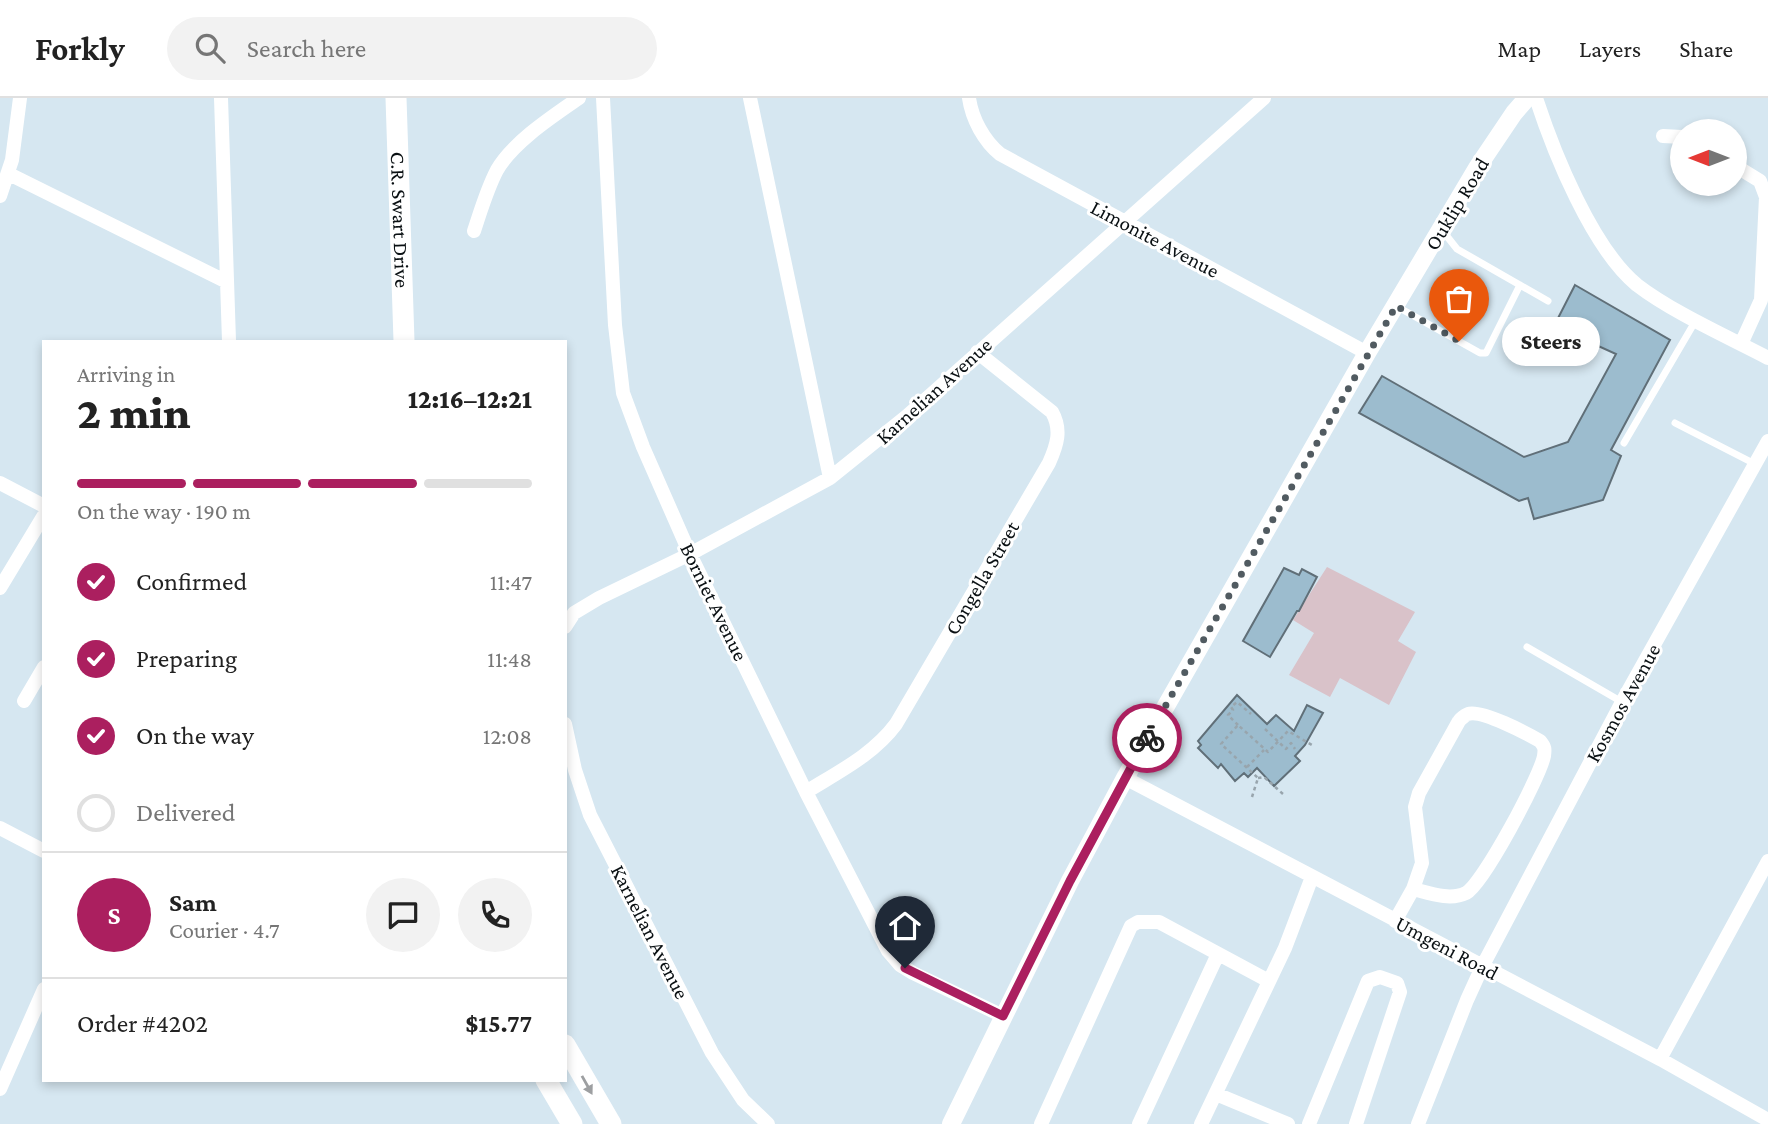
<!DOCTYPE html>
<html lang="en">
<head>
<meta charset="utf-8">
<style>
	:root { --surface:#fff; --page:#f2f2f2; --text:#222; --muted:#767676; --line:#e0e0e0; --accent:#ab1f5f }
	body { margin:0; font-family:"Crimson Pro",serif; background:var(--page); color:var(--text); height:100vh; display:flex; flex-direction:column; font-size:26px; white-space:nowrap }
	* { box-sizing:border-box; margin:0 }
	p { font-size:23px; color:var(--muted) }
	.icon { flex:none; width:38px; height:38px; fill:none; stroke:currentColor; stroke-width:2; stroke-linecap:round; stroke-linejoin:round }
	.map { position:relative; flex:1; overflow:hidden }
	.side { position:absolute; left:42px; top:242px; width:525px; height:742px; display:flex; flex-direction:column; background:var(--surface); border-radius:0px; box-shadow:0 4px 10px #0003 }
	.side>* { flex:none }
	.needle { width:46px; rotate:270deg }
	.controls { position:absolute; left:1670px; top:21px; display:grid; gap:14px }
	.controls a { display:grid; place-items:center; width:77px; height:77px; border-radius:50%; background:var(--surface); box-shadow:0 4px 10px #0003; font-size:35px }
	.pin { position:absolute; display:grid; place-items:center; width:60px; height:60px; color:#fff; margin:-72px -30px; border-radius:50% 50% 50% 0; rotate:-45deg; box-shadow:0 0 7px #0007 }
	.pin .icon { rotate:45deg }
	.courier { position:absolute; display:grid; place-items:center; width:70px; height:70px; margin:-35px; border:5px solid #ab1f5f; border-radius:50%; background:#fff; color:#222; box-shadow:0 2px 9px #0007 }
	.bubble { position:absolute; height:49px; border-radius:24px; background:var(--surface); box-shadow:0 4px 10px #0003; font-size:23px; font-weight:800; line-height:49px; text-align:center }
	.overview em { font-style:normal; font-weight:800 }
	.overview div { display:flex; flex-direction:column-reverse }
	.overview { display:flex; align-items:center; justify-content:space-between; height:119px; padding:0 35px }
	h1 { font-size:46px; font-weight:800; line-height:52px }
	.bar { display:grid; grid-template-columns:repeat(4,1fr); gap:10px 7px; align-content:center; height:84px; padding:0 35px }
	.bar i { height:9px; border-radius:5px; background:var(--line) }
	.bar .selected { background:var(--accent) }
	.bar p { grid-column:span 4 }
	.line { display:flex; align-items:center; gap:18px; padding:0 35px; border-top:2px solid var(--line) }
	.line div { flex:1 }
	.round { display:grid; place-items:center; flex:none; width:74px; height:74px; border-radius:37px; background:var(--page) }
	ol { padding:0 35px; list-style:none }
	li { display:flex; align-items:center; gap:21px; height:77px }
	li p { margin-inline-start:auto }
	li .icon { padding:7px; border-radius:50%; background:var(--accent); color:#fff; stroke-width:4 }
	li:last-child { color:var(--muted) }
	li i { width:38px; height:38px; border:4px solid var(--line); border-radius:50% }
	header { display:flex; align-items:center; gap:42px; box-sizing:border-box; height:98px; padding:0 35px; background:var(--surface); border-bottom:2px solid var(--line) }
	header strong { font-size:33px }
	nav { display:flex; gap:38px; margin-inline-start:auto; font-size:24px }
	.search { width:490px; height:63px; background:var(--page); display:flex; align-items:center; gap:18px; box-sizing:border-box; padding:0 24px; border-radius:38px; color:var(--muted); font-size:26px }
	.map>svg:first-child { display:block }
</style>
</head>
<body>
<header>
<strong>Forkly</strong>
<div class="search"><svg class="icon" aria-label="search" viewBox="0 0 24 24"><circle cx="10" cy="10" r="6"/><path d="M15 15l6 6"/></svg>Search here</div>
<nav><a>Map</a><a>Layers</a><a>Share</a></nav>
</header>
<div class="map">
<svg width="1768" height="1026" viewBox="0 0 1768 1026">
	<rect width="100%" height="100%" fill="#d6e7f1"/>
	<path fill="#d9c2c9" d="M1327 469 1415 514 1398 543 1416 554 1389 607 1340 580 1330 599 1289 577 1314 535 1293 522Z"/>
	<path fill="#9cbcce" stroke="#606f78" stroke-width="2" d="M1575 187 1670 242 1611 352 1621 358 1603 402 1534 421 1528 400 1519 403 1359 315 1382 278 1524 359 1568 344 1616 256 1554 228Z
		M1284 470 1299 477 1302 471 1317 479 1299 513H1297L1270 559 1243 543Z
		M1237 597 1267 626 1276 617 1294 633 1307 607 1323 615 1305 647 1295 658 1300 663 1274 688 1257 670 1248 679 1244 675 1235 683 1221 666 1218 670 1198 650 1201 647 1198 643Z"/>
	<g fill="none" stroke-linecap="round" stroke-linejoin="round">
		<path stroke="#98a5ad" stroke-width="2.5" stroke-dasharray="3.5 3.5" stroke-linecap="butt" d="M1238 627 1228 617 1233 612 1231 609 1237 604 1251 616
			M1265 631 1286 651 1291 645 1295 651
			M1247 669 1264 652
			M1258 680 1264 679 1283 696
			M1252 699 1258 680 1221 646 1238 627 1268 654 1288 633 1312 647"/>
		<path stroke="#fff" stroke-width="7" d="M1442 132 1457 151 1548 203
			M1396 208 1480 255H1486L1520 187
			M1675 325 1755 366
			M1624 345 1696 222
			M1527 549 1622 604"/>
		<path stroke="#fff" stroke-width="14" d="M221 0 229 243
			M603 0 615 227 623 295 643 349 690 456 806 694 888 853 900 867 913 875 1003 918
			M750 0 830 380
			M969 0C972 21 984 43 1000 56L1367 255
			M1536 0C1554 55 1592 150 1637 187 1672 214 1728 239 1768 260
			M1663 38 1682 39
			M1734 67 1760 83 1766 99 1761 202 1741 246
			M9 76 227 184
			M0 98 12 62 20 0
			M474 133C481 112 487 91 497 72 513 44 553 18 579 0
			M0 385 44 408
			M0 490 44 417
			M565 529 574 515 599 500 690 456 830 380 907 318 1264 0
			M24 603 44 569
			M565 626 575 672 590 717 712 955 743 1002 768 1026
			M1125 680 1660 961 1768 1022
			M806 694C838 674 873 657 896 626L1049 365C1057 347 1062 332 1052 314L977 254
			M0 730 44 753
			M1395 823 1413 791 1422 765 1415 709 1419 695 1459 623C1459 622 1467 616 1468 616 1481 611 1528 636 1540 643 1545 649 1545 651 1544 658 1540 679 1483 786 1466 795 1450 803 1429 795 1413 791
			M1660 961 1768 763
			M0 991 44 891
			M1216 996 1288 1026
			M1041 1026 1131 828 1138 824H1159L1269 883
			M1139 1026 1218 856
			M1201 1026 1285 850 1312 779
			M1309 1026 1368 883 1380 879 1397 885 1400 894 1356 1026
			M1418 1026 1467 902 1482 869 1622 604 1768 343"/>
		<path stroke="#fff" stroke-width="18" d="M951 1026 1070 783 1125 680 1367 255 1477 70 1514 15 1527 0"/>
		<g stroke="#fff" stroke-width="21">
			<path id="s1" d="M396 0 404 243"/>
			<path d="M565 947 611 1026"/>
			<path d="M546 982 572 1026"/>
		</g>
	</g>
	<defs><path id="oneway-solid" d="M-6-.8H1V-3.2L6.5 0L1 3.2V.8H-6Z" transform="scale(1.75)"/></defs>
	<use fill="#9d9fa1" href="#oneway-solid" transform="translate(587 987) rotate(61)"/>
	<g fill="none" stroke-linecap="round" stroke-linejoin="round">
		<path stroke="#515b61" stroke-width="7" stroke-dasharray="0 12.6" d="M1147 640 1396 208 1459 243"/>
		<path stroke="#ab1f5f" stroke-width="9" d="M905 870 1003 918 1070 783 1147 640"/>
	</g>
	<g text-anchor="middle" stroke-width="6" stroke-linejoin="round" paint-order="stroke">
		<g font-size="21" fill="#0a1013" stroke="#fff">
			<text transform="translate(1457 106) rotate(-59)" y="7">Ouklip Road</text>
			<text dy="7" stroke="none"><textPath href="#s1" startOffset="122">C.R. Swart Drive</textPath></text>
			<text transform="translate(1155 141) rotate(28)" y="7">Limonite Avenue</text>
			<text transform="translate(934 293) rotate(-42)" y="7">Karnelian Avenue</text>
			<text transform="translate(982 480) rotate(-60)" y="7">Congella Street</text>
			<text transform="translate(714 504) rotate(64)" y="7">Borniet Avenue</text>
			<text transform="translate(1623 605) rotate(-61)" y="7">Kosmos Avenue</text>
			<text transform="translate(650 834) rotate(63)" y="7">Karnelian Avenue</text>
			<text transform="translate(1447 850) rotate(28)" y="7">Umgeni Road</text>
		</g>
	</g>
</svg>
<div class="controls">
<a><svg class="needle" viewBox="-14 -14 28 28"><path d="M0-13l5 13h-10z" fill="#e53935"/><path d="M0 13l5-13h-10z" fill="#767676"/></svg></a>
</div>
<div class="pin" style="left:1459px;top:243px;background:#ea580c"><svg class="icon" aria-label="bag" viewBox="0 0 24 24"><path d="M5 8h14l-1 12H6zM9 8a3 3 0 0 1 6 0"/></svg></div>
<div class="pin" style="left:905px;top:870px;background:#1f2937"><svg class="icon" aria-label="home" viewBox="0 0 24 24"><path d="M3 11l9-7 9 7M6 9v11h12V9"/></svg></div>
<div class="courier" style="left:1147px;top:640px"><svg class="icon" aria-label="bike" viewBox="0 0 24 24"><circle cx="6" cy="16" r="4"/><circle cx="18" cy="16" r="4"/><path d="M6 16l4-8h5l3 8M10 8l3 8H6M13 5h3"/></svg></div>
<div class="bubble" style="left:1502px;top:219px;width:98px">Steers</div>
<section class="side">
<div class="overview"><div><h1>2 min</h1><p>Arriving in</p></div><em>12:16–12:21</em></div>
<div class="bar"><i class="selected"></i><i class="selected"></i><i class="selected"></i><i></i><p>On the way · 190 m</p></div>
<ol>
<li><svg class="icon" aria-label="check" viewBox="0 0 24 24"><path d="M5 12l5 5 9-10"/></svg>Confirmed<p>11:47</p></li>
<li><svg class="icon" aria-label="check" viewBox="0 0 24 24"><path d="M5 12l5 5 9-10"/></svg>Preparing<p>11:48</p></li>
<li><svg class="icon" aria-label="check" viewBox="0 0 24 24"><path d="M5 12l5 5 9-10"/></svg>On the way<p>12:08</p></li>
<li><i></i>Delivered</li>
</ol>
<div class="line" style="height:126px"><b class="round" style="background:var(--accent);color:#fff">S</b><div><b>Sam</b><p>Courier · 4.7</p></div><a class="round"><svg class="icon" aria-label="chat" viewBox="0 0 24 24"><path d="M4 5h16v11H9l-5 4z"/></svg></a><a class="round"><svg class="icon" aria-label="phone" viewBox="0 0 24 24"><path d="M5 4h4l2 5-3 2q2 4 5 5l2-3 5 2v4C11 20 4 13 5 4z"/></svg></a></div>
<div class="line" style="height:91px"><div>Order #4202</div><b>$15.77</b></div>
</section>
</div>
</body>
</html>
